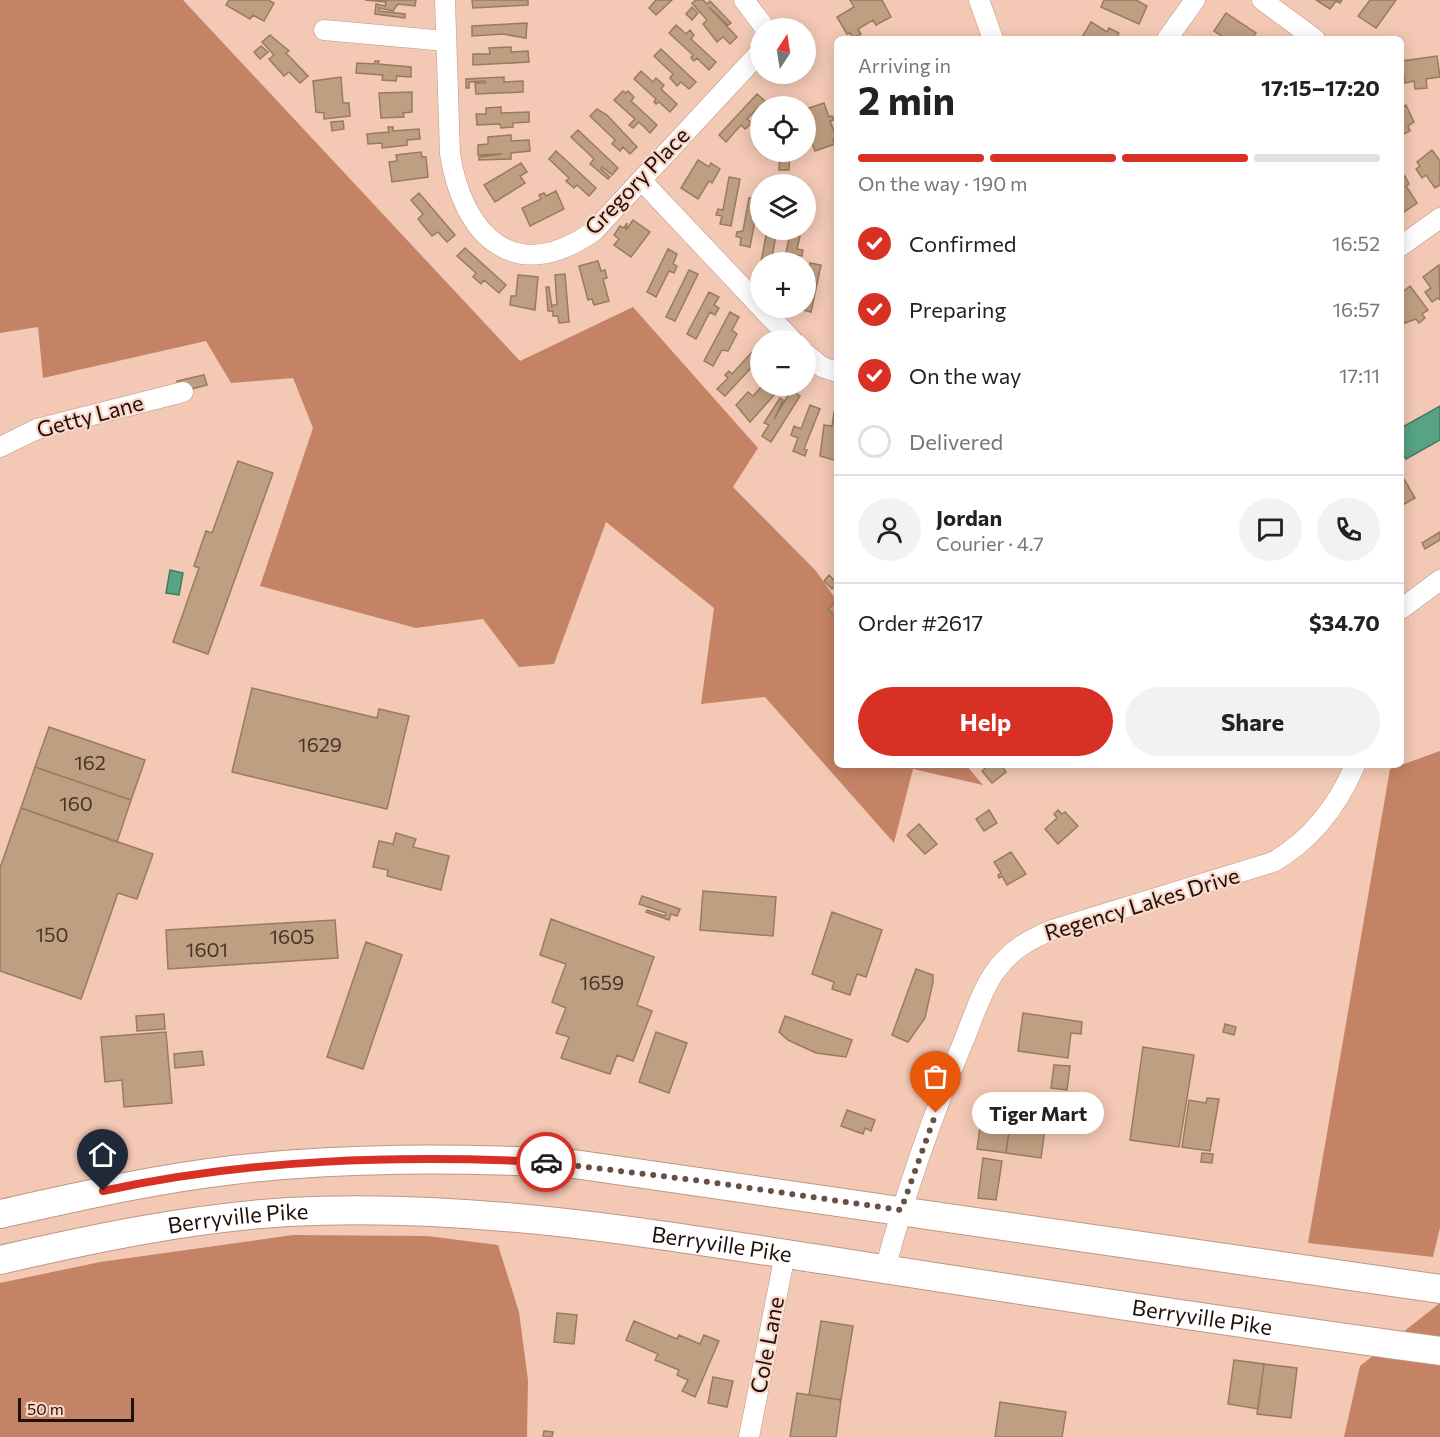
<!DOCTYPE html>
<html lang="en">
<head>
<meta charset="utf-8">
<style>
	:root { --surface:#fff; --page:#f2f2f2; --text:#222; --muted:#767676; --line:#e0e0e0; --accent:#d93025 }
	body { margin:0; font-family:Commissioner,sans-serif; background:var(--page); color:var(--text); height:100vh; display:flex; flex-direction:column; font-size:22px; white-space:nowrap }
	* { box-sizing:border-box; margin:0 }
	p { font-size:20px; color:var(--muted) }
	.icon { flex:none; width:33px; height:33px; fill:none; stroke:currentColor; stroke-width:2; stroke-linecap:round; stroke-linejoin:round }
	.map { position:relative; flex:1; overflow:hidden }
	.side { position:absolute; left:834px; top:36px; width:570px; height:732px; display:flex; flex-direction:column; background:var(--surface); border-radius:9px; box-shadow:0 3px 15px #0003 }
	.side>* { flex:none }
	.needle { width:39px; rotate:12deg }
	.buttons { position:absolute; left:750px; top:18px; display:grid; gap:12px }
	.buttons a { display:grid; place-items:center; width:66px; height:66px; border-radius:50%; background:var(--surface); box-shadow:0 3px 15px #0003; font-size:30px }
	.scale { position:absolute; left:18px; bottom:15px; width:116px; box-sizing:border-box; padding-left:6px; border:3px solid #1f100a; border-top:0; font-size:16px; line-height:21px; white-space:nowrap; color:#1f100a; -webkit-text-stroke:4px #fad7c8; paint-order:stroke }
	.pin { position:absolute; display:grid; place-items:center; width:51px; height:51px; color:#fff; margin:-62px -26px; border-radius:50% 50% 50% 0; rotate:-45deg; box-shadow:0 0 6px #0007 }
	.pin .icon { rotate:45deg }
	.courier { position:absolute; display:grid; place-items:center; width:60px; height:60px; margin:-30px; border:4px solid #d93025; border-radius:50%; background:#fff; color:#222; box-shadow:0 2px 8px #0007 }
	.bubble { position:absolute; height:42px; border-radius:21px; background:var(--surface); box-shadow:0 3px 15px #0003; font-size:20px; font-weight:700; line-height:42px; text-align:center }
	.summary em { font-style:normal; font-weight:700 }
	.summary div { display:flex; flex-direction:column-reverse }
	.summary { display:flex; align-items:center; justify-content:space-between; height:102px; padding:0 24px }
	h1 { font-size:39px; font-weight:700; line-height:45px }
	.bar { display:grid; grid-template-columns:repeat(4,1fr); gap:9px 6px; align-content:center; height:72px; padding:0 24px }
	.bar i { height:8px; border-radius:4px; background:var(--line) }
	.bar .active { background:var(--accent) }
	.bar p { grid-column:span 4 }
	.line { display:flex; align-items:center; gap:15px; padding:0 24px; border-top:2px solid var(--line) }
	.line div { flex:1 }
	.round { display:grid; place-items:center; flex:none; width:63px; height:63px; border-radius:32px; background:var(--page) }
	ol { padding:0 24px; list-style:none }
	li { display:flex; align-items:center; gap:18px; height:66px }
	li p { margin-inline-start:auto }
	li .icon { padding:6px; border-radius:50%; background:var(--accent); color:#fff; stroke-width:4 }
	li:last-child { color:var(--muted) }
	li i { width:33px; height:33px; border:3px solid var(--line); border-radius:50% }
	.primary-button { display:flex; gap:12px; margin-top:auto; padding:12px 24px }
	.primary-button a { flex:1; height:69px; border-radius:36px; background:var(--accent); color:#fff; font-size:24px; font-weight:700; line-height:69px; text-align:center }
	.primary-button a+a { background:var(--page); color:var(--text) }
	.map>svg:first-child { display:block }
</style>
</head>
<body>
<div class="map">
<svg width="1440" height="1437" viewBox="0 0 1440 1437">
	<rect width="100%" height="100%" fill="#f3c8b5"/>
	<path fill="#c58365" d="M0 0H183L520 361 633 307 758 448 733 487 816 571 837 601V765H966L983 785 913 769 894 843 765 697 701 704 714 608 606 522 554 664 519 667 483 619 416 628 260 586 313 428 293 378 231 383 206 341 43 378 38 327 0 333Z
		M1440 751V1228L1433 1257 1308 1243 1390 769Z
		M293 1235 427 1236 498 1245 519 1312 528 1380 527 1437H0V1283L100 1262Z
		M1440 1303V1437H1344L1360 1366Z"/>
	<path fill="#56a483" stroke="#46785f" stroke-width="1.5" d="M1440 406V440L1406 459 1401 451V428Z
		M170 570 183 573 179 595 166 593Z"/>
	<path fill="#bf9f81" stroke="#997b5e" stroke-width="1.5" d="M229 0H268L274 3 264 21 253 15 250 19 226 5Z
		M365 0H416L415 6 398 4 393 11 379 8V11L405 14V18L375 14 376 4 385 6 386 2Z
		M472 0H528V5L473 8Z
		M672 0 656 15 649 8 656 0Z
		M696 0H703L707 4 710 1 731 23 728 25 709 7 737 37 730 44 723 37 717 42 703 24 707 20 692 3Z
		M850 0H882L891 17 876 25 873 20 858 29 861 34 853 38 850 33 847 34 837 17 854 7Z
		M1104 0H1136L1147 6 1139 24 1101 7Z
		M1316 0H1342L1340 3 1336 1 1330 9Z
		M1370 0H1396L1376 28 1358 16Z
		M692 7 698 13 692 20 686 14Z
		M1226 13 1256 33 1252 39H1226L1214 31Z
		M1091 22 1107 32 1109 28 1119 33 1117 37 1121 39H1081Z
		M527 23 526 38 503 34 472 36V26Z
		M676 25 686 34 690 30 694 35 691 39 716 62 709 70 697 58 694 61 691 58 693 55 669 33Z
		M270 35 289 51 286 53 308 76 300 83 289 72 284 76 269 59 274 55 262 42Z
		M261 46 268 52 260 59 254 52Z
		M511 47V52L528 51 529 62 473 65V54H490L489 48Z
		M661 49 696 82 689 89 681 82 677 86 670 78 673 74 654 56Z
		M1437 56 1440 77 1426 79 1427 88 1415 89 1414 81 1405 83 1402 61Z
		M375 61H379L378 64 411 67V77L397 76 396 81 382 80 383 75 356 73 357 63 374 64Z
		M641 71 653 82 656 78 664 85 661 89 677 104 670 112 659 102 656 104 654 102 656 99 634 79Z
		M341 77 343 103H349L350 116 324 119V113L316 112 313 81Z
		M504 77V82L523 81V92L476 94 475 83H485V81L469 82V88H466V79Z
		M623 91 626 93 628 91 634 97 631 101 657 125 650 133 639 122 633 128 629 125 635 119 614 100Z
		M412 92V112L403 113 404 117 381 118 379 93Z
		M757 94 765 101 747 119 752 123 745 129 741 125 726 142 719 135Z
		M824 103 829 117 832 116 834 120 830 121 837 138 833 140 835 144 815 151 810 137 814 135 806 109Z
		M1406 105 1414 122 1408 126 1410 131 1404 134 1401 132V108Z
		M501 107V113L529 112V122L513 123V127L501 128 500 124 477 125 476 114H486V108Z
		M597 109 607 115 637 147 630 154 623 147 620 151 612 144 615 140 590 116Z
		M343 121 344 129 332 131 331 122Z
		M388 127H393V131L419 129 420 139 407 140V145L382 148V143L368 144 367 134 389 132Z
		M578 130 618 168 612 175 602 167 601 169 610 177 608 179 590 164 594 159 571 137Z
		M511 135V141L529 140 530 151 511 153V159L479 160V157L502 154 478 155V145L488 144V137Z
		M1432 150 1440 161V185L1435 188 1426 175 1422 178 1416 169 1420 166 1417 162Z
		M556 151 596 188 589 196 577 185 574 188 566 181 569 178 549 159Z
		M421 152 422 157H426L428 177 392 182 389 162 397 161 396 155Z
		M780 152H790L789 170H779Z
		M698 160 709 167 711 163 720 169 712 183 709 181 698 199 681 188Z
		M521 163 527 172 520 176 525 183 495 202 484 185Z
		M1405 176 1409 184 1406 186 1417 203 1401 214V179Z
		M729 177 740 179 731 226 720 224 722 216 716 215 718 209 723 210Z
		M556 191 564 209 530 226 522 208 541 199 539 195 544 193 546 196Z
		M419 193 455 235 447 242 438 232 432 236 418 219 423 214 411 200Z
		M749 198 759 199 750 247 740 245 741 238 736 236 737 232 743 231Z
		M633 220 650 232 631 257 614 245 619 239 614 235 620 226 624 228 627 223 626 230Z
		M767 230H777L771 262H761Z
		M790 234 800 236 797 249 803 250 802 256 796 255 795 262H784Z
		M465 248 506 285 499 293 484 280 481 284 473 277 476 273 457 256Z
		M668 249 677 254 673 264 677 266 674 273 669 271 656 297 647 292Z
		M598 261 601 271 605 270 607 278 603 279 609 301 594 305 592 299 588 300 579 266Z
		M810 263 821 265 811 312 796 308H806V285Z
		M1439 265 1440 300 1438 298 1432 302 1425 292 1431 288 1423 277Z
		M689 270 698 274 675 321 666 317Z
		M565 274 569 322 559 323 558 316H553V311H548L546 287H549L552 308V305H557L555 275Z
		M518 275 538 277 535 310 510 305 511 296H516Z
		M1410 286 1428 310 1422 314 1425 318 1419 323 1416 319 1405 323 1401 317 1404 313 1401 309V293Z
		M709 292 719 297 714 305 719 308 715 315 710 312 696 339 687 334Z
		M730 312 739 317 732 330 737 334 728 351 722 350 713 366 704 361Z
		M753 351 760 358 725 396 717 389 728 378 725 375 729 371 732 374Z
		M204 375 207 385 180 392 177 381Z
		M762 386H776L775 394 750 422 736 405 748 392 753 396Z
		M791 390 800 396 771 442 762 436 769 425 764 423 780 398 783 400 774 419Z
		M810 405 820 409 804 449 807 450 805 456 793 451 798 438 791 435 794 426 801 429Z
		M834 412H837V461L820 456 824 425 832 426Z
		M238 461 273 473 208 654 173 642 199 568 194 566 206 531 212 533Z
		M1401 474 1415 498 1401 506Z
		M1440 532V540L1425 549 1422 543Z
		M829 575 837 583 832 589 824 581Z
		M835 603 837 604 836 617 828 609Z
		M252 688 377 718 379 709 409 716 387 809 232 772Z
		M49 727 145 760 131 800 35 767Z
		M989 765H1001L1006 772 992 783 982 771Z
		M35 767 131 800 117 842 21 808Z
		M21 808 153 854 137 899 118 893 81 999 0 971V868Z
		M989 810 997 823 984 831 976 819Z
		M1058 810 1062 814 1065 812 1078 826 1058 844 1045 829 1057 818 1054 814Z
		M919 824 937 844 925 854 907 835Z
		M396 833 416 839 413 847 449 856 441 890 387 876 388 870 373 867 379 841 393 844Z
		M1011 852 1026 874 1007 885 1002 876 999 878 998 875 1001 873 994 862Z
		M703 891 776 897 773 936 700 930Z
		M642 896 680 909 677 916 671 914 669 920 646 912 647 910 665 916 666 913 639 904Z
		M832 912 882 930 866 977 857 974 850 995 832 989 834 982 812 974Z
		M551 919 654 957 637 1005 652 1011 633 1061 617 1055 610 1074 561 1058 569 1037 556 1033 566 1008 552 1002 566 964 540 955Z
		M335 920 338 958 168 969 166 930Z
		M366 942 402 955 363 1069 327 1057Z
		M916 969 933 975V982L925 1018 908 1042 892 1035Z
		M1023 1013 1082 1022 1081 1034 1071 1033 1068 1058 1018 1051Z
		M164 1014 165 1029 137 1031 136 1016Z
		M785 1016 852 1040 846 1057 816 1053 788 1040 779 1032Z
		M1225 1024 1236 1027 1234 1035 1223 1032Z
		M166 1032 172 1103 124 1107 122 1080 105 1082 101 1037Z
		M656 1032 687 1043 669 1093 639 1082Z
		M1143 1047 1194 1055 1179 1147 1130 1140Z
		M202 1051 204 1065 175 1068 174 1054Z
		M1054 1065 1070 1066 1067 1090 1051 1088Z
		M1207 1098 1219 1099 1210 1151 1182 1147 1189 1100 1206 1103Z
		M847 1110 875 1120 871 1131 865 1128 863 1134 841 1126Z
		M981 1119 1010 1124 1006 1153 977 1149Z
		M1010 1124 1045 1129 1041 1158 1006 1153Z
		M1202 1153 1213 1154 1212 1163 1201 1162Z
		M983 1158 1002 1161 996 1200 978 1198Z
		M557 1313 577 1315 574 1344 554 1342Z
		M634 1321 677 1339 679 1335 700 1344 704 1335 719 1341 695 1397 682 1391 688 1380 677 1375 679 1370 655 1360 658 1354 626 1340Z
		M821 1321 853 1326 841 1400 809 1395Z
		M1234 1360 1264 1364 1258 1409 1228 1404Z
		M1264 1364 1297 1368 1291 1418 1257 1414Z
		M713 1377 733 1381 727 1407 708 1403Z
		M797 1393 841 1400 836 1437H790Z
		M1000 1402 1066 1412 1062 1437H995Z
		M544 1431 553 1432 552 1437H543Z"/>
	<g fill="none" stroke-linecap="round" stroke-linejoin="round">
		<g stroke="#bf9685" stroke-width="21">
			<path id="minor" d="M445 0 450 154C463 236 515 287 594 231L760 52
				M744 0 765 28
				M979 0 993 39
				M1262 0 1315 39
				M324 30 446 41
				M1167 39 1195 0
				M641 180 792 340
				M1401 246 1440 218
				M806 354 822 367 837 372
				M0 447 37 429 183 392
				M1401 609 1440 580
				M885 1269C906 1191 933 1114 964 1040 973 1018 981 992 994 973 1009 951 1028 940 1052 930L1273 862C1311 840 1338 805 1355 765
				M749 1437 785 1254"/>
		</g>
		<g stroke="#bf9685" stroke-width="30">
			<g id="highway">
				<path d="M0 1214C77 1197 154 1179 233 1170 344 1157 456 1158 567 1163L1440 1289"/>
				<path id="s1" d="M0 1260C95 1238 191 1218 288 1212 468 1202 649 1233 826 1260 1030 1292 1235 1323 1440 1351"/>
			</g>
		</g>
		<use href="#minor" stroke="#fff" stroke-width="20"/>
		<use href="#highway" stroke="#fff" stroke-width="28"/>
	</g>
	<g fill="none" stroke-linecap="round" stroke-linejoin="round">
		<path stroke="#695046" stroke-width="6" stroke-dasharray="0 10.8" d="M546 1162 702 1181 901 1210 936 1113"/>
		<path stroke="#d93025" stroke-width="8" d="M103 1191C248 1159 398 1155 546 1162"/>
	</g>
	<g text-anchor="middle" stroke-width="4.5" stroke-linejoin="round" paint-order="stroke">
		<g font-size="20" fill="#473428">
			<text x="320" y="752">1629</text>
			<text x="90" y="770">162</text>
			<text x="76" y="811">160</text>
			<text x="52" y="942">150</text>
			<text x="292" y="944">1605</text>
			<text x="207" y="957">1601</text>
			<text x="602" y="990">1659</text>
		</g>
		<g font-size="22" fill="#1f100a" stroke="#fad7c8">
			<text transform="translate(637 181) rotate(-46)" y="8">Gregory Place</text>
			<text transform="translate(90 416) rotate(-15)" y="8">Getty Lane</text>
			<text transform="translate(1142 904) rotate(-17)" y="8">Regency Lakes Drive</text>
			<text dy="8" stroke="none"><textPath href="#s1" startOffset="242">Berryville Pike</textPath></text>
			<text dy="8" stroke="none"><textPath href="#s1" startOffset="728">Berryville Pike</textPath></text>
			<text dy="8" stroke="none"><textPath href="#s1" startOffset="1214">Berryville Pike</textPath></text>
			<text transform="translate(767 1345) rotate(-79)" y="8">Cole Lane</text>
		</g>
	</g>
</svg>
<div class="buttons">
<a><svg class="needle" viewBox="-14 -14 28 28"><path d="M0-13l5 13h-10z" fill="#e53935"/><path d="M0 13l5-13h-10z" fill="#767676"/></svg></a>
<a><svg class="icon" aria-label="locate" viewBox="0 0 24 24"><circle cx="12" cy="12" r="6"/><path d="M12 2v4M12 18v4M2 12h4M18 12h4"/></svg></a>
<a><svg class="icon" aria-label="layers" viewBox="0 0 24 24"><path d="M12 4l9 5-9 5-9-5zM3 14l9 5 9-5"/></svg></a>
<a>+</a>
<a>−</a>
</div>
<div class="scale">50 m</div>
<div class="pin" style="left:936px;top:1113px;background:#ea580c"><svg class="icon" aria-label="bag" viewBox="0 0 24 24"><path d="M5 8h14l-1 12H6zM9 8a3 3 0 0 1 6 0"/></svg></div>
<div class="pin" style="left:103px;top:1191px;background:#1f2937"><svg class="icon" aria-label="home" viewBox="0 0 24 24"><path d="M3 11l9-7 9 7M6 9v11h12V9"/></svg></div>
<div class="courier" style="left:546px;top:1162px"><svg class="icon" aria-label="car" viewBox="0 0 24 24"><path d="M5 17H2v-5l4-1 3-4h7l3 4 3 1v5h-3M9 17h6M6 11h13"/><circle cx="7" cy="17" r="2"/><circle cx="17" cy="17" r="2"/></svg></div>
<div class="bubble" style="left:972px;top:1092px;width:132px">Tiger Mart</div>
<section class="side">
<div class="summary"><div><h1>2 min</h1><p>Arriving in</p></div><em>17:15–17:20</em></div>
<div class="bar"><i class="active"></i><i class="active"></i><i class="active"></i><i></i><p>On the way · 190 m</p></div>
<ol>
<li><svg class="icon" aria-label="check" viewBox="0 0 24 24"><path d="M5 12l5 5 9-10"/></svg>Confirmed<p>16:52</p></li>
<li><svg class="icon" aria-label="check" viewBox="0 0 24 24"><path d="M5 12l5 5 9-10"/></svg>Preparing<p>16:57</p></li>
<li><svg class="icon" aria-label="check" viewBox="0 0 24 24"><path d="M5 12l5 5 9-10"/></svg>On the way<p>17:11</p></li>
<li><i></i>Delivered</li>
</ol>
<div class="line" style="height:108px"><a class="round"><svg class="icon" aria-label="person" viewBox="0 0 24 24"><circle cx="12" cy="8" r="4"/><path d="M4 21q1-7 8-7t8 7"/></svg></a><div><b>Jordan</b><p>Courier · 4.7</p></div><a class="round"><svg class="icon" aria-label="chat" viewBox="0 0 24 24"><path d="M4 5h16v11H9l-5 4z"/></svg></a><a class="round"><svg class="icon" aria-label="phone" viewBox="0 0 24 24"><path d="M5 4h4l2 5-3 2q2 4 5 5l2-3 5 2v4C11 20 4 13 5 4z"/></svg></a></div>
<div class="line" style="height:78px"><div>Order #2617</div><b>$34.70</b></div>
<div class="primary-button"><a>Help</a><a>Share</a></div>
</section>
</div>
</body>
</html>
